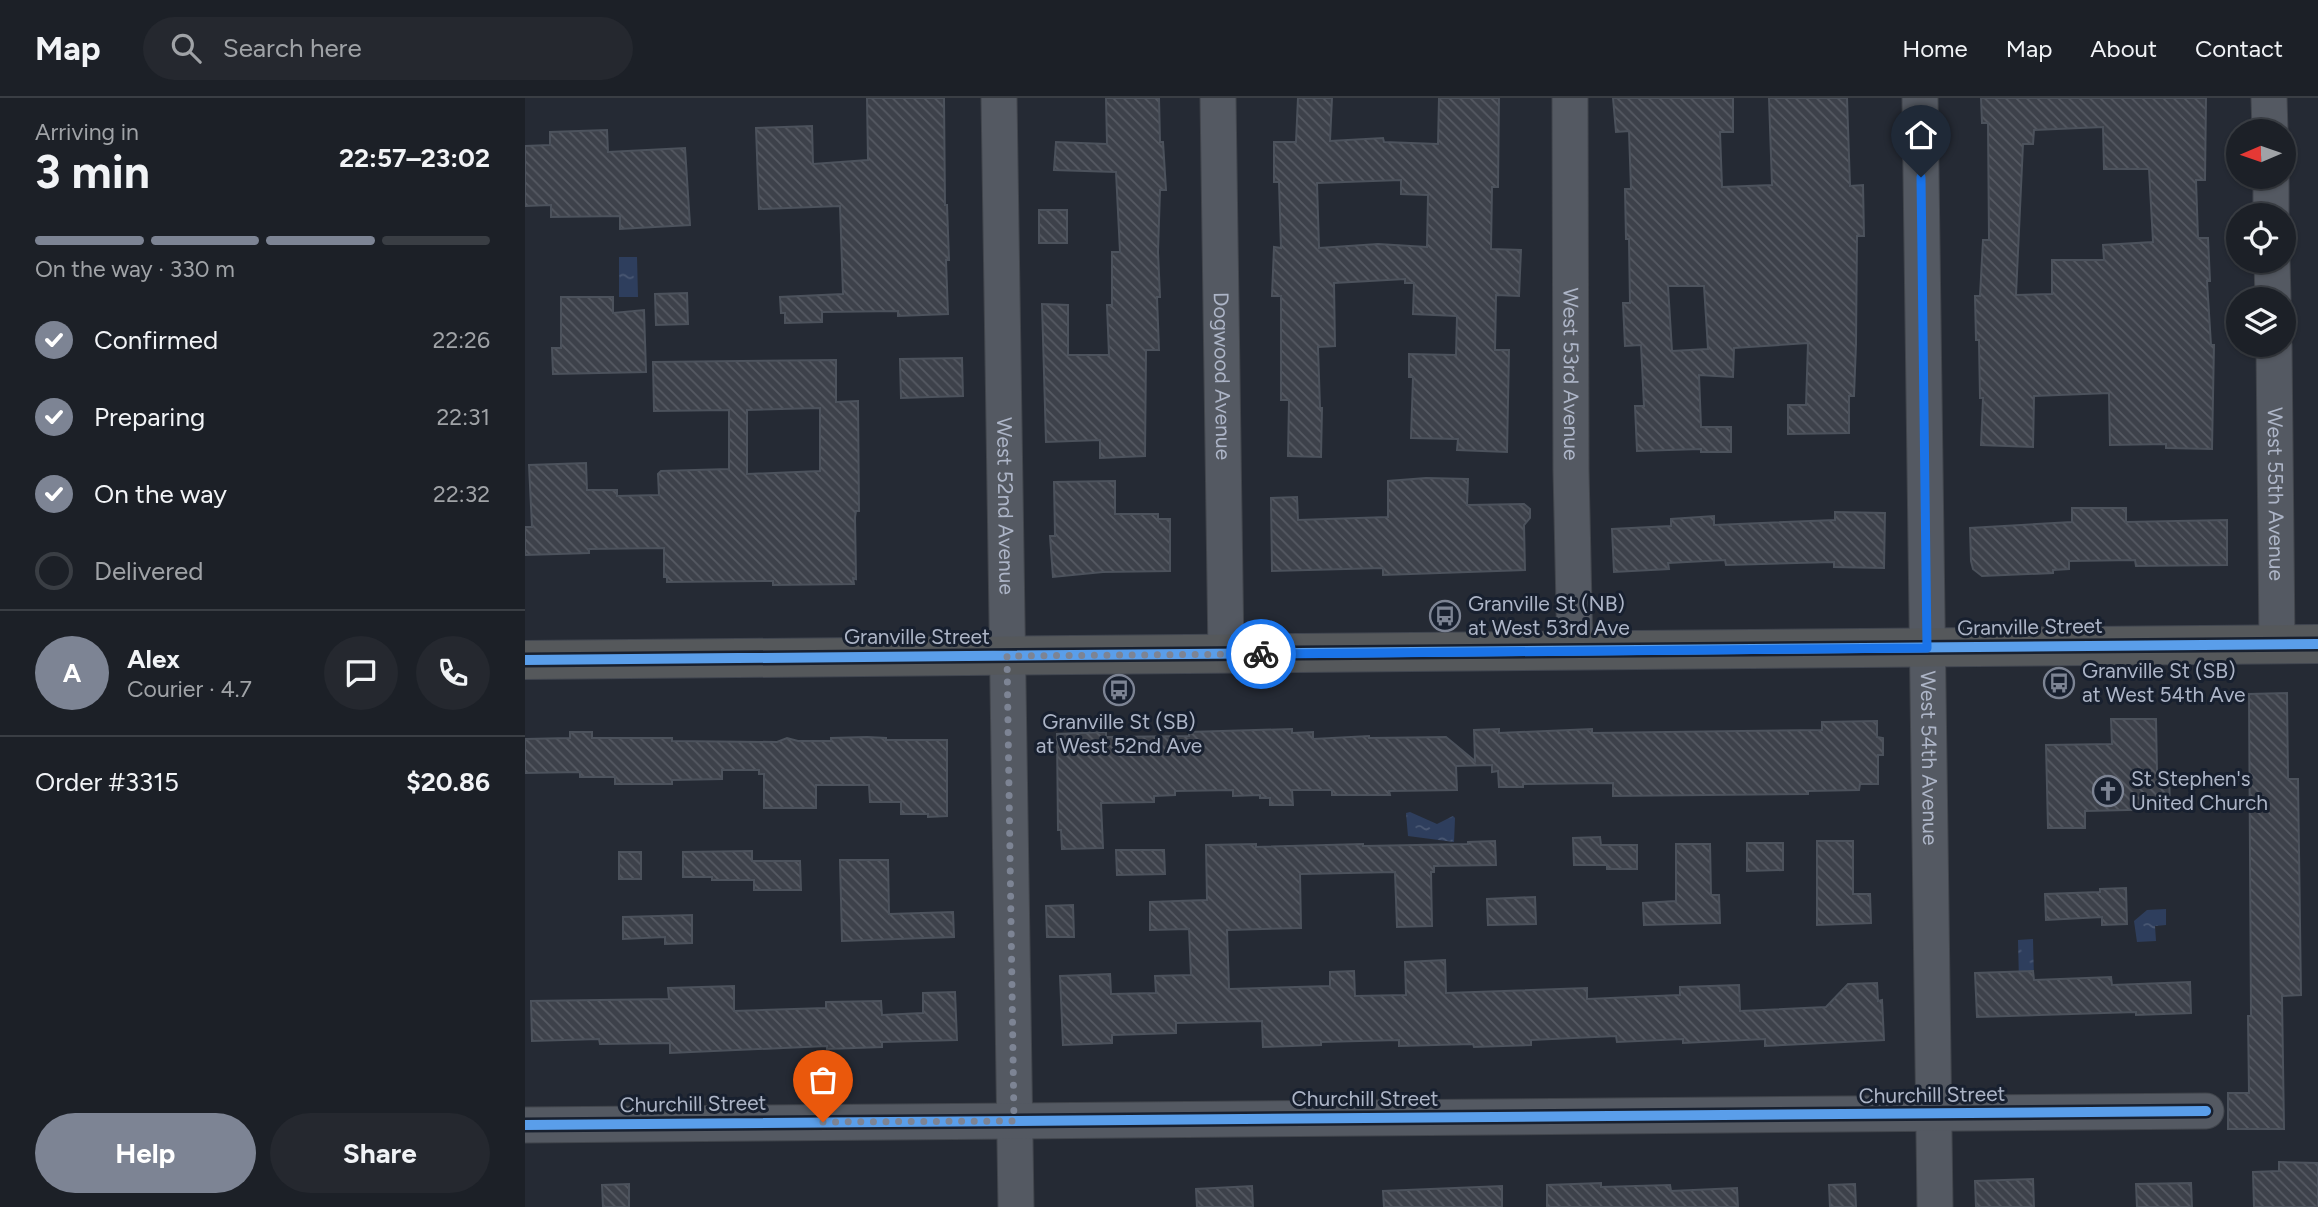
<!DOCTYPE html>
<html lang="en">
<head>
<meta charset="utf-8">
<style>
	:root { --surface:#1c2027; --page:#25282f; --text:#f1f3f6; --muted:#a0a3a7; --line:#3a3e44; --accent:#7d8494 }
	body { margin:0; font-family:Figtree,sans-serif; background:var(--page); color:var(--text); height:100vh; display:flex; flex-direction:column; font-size:26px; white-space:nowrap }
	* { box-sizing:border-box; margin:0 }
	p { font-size:23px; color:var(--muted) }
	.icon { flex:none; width:38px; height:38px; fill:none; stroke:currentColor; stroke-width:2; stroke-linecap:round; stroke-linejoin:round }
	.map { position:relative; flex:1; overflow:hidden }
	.panel { display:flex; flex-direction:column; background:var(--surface); width:525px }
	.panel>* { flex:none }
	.needle { width:46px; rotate:268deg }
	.controls { position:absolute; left:1701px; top:21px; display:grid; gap:14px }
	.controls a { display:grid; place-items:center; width:70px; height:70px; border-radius:50%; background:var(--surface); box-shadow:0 2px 5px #0004,0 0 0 2px var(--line); font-size:35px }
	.pin { position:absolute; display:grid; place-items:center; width:60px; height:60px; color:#fff; margin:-72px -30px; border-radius:50% 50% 50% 0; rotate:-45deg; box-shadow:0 0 7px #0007 }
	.pin .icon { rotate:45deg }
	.courier { position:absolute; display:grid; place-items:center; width:70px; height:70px; margin:-35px; border:5px solid #1a73e8; border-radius:50%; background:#fff; color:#222; box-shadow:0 2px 9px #0007 }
	.overview em { font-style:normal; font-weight:700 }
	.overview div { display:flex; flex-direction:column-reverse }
	.overview { display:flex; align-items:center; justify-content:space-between; height:119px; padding:0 35px }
	h1 { font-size:46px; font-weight:700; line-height:52px }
	.bar { display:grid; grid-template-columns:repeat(4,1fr); gap:10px 7px; align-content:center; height:84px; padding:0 35px }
	.bar i { height:9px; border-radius:5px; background:var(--line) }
	.bar .current { background:var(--accent) }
	.bar p { grid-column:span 4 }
	.line { display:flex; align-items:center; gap:18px; padding:0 35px; border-top:2px solid var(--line) }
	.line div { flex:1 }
	.round { display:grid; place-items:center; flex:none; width:74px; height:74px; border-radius:37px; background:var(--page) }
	ol { padding:0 35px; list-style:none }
	li { display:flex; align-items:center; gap:21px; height:77px }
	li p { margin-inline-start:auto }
	li .icon { padding:7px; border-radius:50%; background:var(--accent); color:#fff; stroke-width:4 }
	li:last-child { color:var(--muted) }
	li i { width:38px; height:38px; border:4px solid var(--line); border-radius:50% }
	.action { display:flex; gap:14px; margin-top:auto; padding:14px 35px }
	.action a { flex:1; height:80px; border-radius:42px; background:var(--accent); color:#fff; font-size:28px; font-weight:700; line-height:80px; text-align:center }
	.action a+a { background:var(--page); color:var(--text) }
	header { display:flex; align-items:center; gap:42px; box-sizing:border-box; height:98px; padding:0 35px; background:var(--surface); border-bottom:2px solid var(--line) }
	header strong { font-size:33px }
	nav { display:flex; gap:38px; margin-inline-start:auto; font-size:24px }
	.search { width:490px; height:63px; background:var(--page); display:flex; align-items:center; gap:18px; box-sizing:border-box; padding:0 24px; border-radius:38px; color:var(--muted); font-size:26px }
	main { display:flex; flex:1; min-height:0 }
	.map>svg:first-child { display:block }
</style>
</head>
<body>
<header>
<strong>Map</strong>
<div class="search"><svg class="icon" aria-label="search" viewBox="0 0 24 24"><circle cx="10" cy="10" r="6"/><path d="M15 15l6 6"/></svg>Search here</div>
<nav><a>Home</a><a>Map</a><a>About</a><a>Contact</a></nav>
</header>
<main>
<section class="panel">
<div class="overview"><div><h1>3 min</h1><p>Arriving in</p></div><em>22:57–23:02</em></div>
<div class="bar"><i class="current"></i><i class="current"></i><i class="current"></i><i></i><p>On the way · 330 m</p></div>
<ol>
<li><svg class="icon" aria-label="check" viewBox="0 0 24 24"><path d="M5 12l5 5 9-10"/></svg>Confirmed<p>22:26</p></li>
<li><svg class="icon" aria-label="check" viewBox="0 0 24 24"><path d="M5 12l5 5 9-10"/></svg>Preparing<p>22:31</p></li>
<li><svg class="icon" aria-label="check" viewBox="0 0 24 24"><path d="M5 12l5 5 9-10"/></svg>On the way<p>22:32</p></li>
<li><i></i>Delivered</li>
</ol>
<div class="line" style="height:126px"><b class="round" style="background:var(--accent);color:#fff">A</b><div><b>Alex</b><p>Courier · 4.7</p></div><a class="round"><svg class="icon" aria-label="chat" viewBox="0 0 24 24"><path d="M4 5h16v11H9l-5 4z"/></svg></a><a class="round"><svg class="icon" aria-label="phone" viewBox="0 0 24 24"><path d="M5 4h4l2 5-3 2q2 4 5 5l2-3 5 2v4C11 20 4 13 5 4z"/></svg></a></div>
<div class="line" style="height:91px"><div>Order #3315</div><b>$20.86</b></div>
<div class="action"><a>Help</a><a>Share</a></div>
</section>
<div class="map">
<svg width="1793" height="1109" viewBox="0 0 1793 1109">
	<defs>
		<pattern id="water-ripples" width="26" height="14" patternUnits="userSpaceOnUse" patternTransform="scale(1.75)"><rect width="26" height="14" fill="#2e3e5d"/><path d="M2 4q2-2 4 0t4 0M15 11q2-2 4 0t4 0" fill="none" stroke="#4a5873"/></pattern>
		<pattern id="building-back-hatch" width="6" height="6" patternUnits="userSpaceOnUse" patternTransform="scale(1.75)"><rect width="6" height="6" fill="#3d414a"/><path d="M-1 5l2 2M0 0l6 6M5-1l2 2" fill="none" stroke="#565a63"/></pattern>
	</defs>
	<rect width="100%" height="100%" fill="#252a34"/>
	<path fill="url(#water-ripples)" d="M94 159H112L113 199H94Z
		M885 714 912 726 928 718 930 720 929 744 883 738 881 715Z
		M1641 811V827L1630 828 1631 843 1612 844 1609 823 1622 812Z
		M1508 841 1509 883 1494 884 1493 842Z"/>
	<path fill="url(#building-back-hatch)" stroke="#4c525c" stroke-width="2" fill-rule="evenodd" d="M342 0H419L420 107H422L424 162H421L423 216 373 218V213L297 214V224L260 225V215H256L255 199 318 196 315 108 234 111 231 30 287 28 288 66 343 62Z
		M581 0H634L635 44H638L641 92H635L633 154 635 199H632L634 252H621L620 358 575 360V342L521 344 517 206 543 207V257H584L582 207H587V154H595L591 74 529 72 531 44 582 46Z
		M773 0H807L805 43 858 40 859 44 913 46 914 0H974L973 89H967L966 151 996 152 994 198 971 197 970 252H984L982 354 932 352 933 341 886 340 888 279H884V256L931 257 932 218 888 216 889 185H880V181L809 185 810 248 793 249 795 310H797L796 359 763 358 764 302H756V198H747L749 149 756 150 754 84H749V44H771ZM876 82V96L903 97 902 149 853 146 794 150 792 85Z
		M1088 0H1208V34H1195L1197 89 1247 87 1244 0H1322L1325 88 1338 87 1339 138H1332L1331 246 1329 298H1324V335L1263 336V307H1281L1283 245 1209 250 1208 279 1174 277 1176 329H1206V354H1176V351L1112 353 1110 308H1119L1116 247 1100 248 1098 205H1105L1104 141H1101L1100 91H1106L1104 33 1091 34ZM1143 188H1179L1183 251 1147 253Z
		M1456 0H1681L1680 82H1671L1673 140H1683L1685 183H1682L1686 247H1689L1687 351 1641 350V346L1585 347 1584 295 1509 298 1508 349 1456 347 1458 300H1455L1454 242H1451L1450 198H1455L1458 142H1464L1463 25H1457ZM1578 29 1579 71H1624L1628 144 1578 147 1579 162H1527V196L1491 197 1498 46H1508L1509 32Z
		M82 32 83 54 160 50 165 127 95 131V118L26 119V107L0 108V48L25 47V34Z
		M514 112H542V145H514Z
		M162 195 163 226 131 227 130 196Z
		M36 199H88V215L119 212 121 274 28 276 27 250H36Z
		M437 260 438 298 376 300 375 261Z
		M311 262V304L333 303 334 413H331L330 419 331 481 328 480 329 486 248 487V483L142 484V479H139V450L64 451V455L0 457V429H7L4 367 61 365 62 392H92V398L134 397 133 376 136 373 204 371V312L129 313 128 264ZM295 310V373L222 376V312Z
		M901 380 943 381 942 407 999 406 1005 411V420L999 427 1000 472 858 477V470L747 473 746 400 772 399 773 422 863 419V383Z
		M590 383V416H633V421H645V473L578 474 528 479 525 438H530L529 384Z
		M1547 410H1601V424L1702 422V467L1611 468 1610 462 1544 463V471L1528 472V475L1457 478 1448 471 1446 463 1445 430 1547 424Z
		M1310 414 1360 415 1359 470 1309 469V464L1201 467 1200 462 1143 465 1144 471 1089 474 1087 431 1146 428V421L1189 418V427L1310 422Z
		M1762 595 1763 681H1773L1776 897 1757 898 1759 1031H1703V995H1724L1723 918H1726L1724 596Z
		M1586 621H1631L1632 674H1644L1645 711 1560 713V730H1523L1521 647 1587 646Z
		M1352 623V639L1358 640V657H1353V686H1335L1334 692 1283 693V696L1088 698V685L998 686V689H974L973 673 967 674V667L931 668 932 692 864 693 865 697H807V692H767L768 707H745V700H735V697L708 698V692L650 693V697L629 698V704L576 705 578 750 537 751 536 732H533L532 636 581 634V639L664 638V634L767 631V635L788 634V641L844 638V640L921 639 950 663 949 632 974 631V635L1067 631V635L1297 632V624Z
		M45 634H67V640H147V643L252 644 262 640 273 643H306V640L342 639 361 640V642H422V718L403 719V716H376V704H345L344 687H291V710H239V676H234V672H197V681L147 682V686H90V679H55V674L0 675V641L45 640Z
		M1075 739 1076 747H1112V771H1082V767H1049L1048 740Z
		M970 743 971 767 909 768V774H906L907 828 872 829 870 774 775 776 776 830 702 832 704 891 805 888V874L829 873 830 898 881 897 880 864 920 862 921 895 1062 890V901L1155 897V889L1214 887 1215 913 1301 909 1323 886 1352 885 1353 903 1357 902 1359 942 1240 948V941L1158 945V941L1092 944 1091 938 1006 942V947L949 949 948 946 874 948V942L796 944V947L738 949 737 923 651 925V935L587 937V945L538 947 535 878 585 876 586 896 631 895 630 878 666 877 664 831 625 832V804L682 802 681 747 731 746V749L838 746V748L943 746V744Z
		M1292 743H1328V796H1345L1346 825 1292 827Z
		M1222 745H1258V772L1222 773Z
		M1151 746H1185L1186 797H1194L1195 825 1119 827 1118 805 1151 803Z
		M591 752H639L640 776 592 777Z
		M227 753V763H275L276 792H229V782H187V779H158V754Z
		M94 754H116V781H94Z
		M315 762H363L364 816 428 814 429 839 317 843Z
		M1601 790 1602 826 1577 827V819L1521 822 1520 796 1575 794V791Z
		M1010 799 1011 826 963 827 962 801Z
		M548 807 549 839H522L521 808Z
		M167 817V845L140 846V839L98 841V819Z
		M1508 873 1509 882 1586 879 1587 887 1665 884 1666 915 1611 917V914L1452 919 1450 875Z
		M209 888V913L301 910V904L356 903 357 917 398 915V895L430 894 432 942 357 944V949L302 951V948L145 955V945L75 946 74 941 7 943 6 903 144 901 143 890Z
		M1754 1064 1793 1065V1109H1729L1728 1074 1754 1073Z
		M1508 1081 1509 1109H1451L1450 1083Z
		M1076 1085V1089L1145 1087 1146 1093 1212 1090 1213 1109H1022V1087Z
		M1666 1085 1667 1109H1612L1611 1086Z
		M104 1086V1109H78L77 1087Z
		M1330 1086 1331 1109H1305L1304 1087Z
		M727 1088 728 1109H672L671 1091Z
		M977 1088V1109H859L858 1093Z"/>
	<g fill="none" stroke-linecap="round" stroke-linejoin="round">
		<g stroke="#41454c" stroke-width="37">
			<g id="minor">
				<path id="s1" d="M474 0 491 1109"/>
				<path id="s2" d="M693 0 701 556"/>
				<path id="s3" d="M1045 0 1046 372 1050 553"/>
				<path id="s4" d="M1395 0 1410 1109"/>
				<path d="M1744 0 1745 33"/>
				<path d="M1746 79V117"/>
				<path d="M1747 163 1748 201"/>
				<path id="s5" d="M1749 247 1752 546"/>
				<path d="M0 1027 1681 1013"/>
			</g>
		</g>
		<g stroke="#414650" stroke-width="40">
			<path id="highway" d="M0 562 1793 546"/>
		</g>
		<use href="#minor" stroke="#545962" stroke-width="35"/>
		<use href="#highway" stroke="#55585b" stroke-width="38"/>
		<g stroke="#18202f" stroke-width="15">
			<path id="cycleway" d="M0 562 1793 546
				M0 1027 1681 1013"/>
		</g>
		<use href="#cycleway" stroke="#5a9eea" stroke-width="10"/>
	</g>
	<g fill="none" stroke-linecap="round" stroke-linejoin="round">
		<path stroke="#7d8494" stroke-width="7" stroke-dasharray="0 12.6" d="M298 1024 489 1023 482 558 736 556"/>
		<path stroke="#1a73e8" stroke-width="9" d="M736 556 1402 550 1396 79"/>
	</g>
	<defs>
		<g id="bus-ring" transform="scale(1.575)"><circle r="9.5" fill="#18202f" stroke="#7d8494" stroke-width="1.5"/><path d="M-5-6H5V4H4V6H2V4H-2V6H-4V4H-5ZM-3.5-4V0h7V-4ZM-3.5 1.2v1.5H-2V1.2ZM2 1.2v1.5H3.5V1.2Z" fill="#7d8494"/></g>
		<g id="church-ring" transform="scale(1.575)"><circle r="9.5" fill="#18202f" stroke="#7d8494" stroke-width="1.5"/><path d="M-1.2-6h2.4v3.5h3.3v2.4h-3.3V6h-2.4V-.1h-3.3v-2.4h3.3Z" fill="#7d8494"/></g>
	</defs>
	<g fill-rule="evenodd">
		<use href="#bus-ring" x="920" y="518"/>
		<use href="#bus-ring" x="1534" y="585"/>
		<use href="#bus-ring" x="594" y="592"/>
		<use href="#church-ring" x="1583" y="693"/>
	</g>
	<g text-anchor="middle" stroke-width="6" stroke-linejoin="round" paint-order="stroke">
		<g font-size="21" fill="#adb5c7" stroke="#18202f">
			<text dy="7" stroke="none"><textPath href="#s3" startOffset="276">West 53rd Avenue</textPath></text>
			<text dy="7" stroke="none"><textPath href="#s2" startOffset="278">Dogwood Avenue</textPath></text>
			<text dy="7" stroke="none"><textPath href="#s5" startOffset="149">West 55th Avenue</textPath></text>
			<text dy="7" stroke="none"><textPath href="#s1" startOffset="408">West 52nd Avenue</textPath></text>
			<text transform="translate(1505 529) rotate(-1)" y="7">Granville Street</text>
			<text x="392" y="546">Granville Street</text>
			<text dy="7" stroke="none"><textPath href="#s4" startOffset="660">West 54th Avenue</textPath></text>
			<text transform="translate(1407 997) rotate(-1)" y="7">Churchill Street</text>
			<text x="840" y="1008">Churchill Street</text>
			<text transform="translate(168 1006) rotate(-1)" y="7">Churchill Street</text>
		</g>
		<g font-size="21" fill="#adb5c7" stroke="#18202f" text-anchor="start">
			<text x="943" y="513">Granville St (NB)<tspan x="943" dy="24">at West 53rd Ave</tspan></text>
			<text x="1557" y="580">Granville St (SB)<tspan x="1557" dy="24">at West 54th Ave</tspan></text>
			<text x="594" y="631" text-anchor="middle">Granville St (SB)<tspan x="594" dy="24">at West 52nd Ave</tspan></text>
			<text x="1606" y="688">St Stephen's<tspan x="1606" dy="24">United Church</tspan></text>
		</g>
	</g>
</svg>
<div class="controls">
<a><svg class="needle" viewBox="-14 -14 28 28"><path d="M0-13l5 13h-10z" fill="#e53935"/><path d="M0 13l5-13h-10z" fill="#a0a3a7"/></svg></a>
<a><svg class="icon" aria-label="locate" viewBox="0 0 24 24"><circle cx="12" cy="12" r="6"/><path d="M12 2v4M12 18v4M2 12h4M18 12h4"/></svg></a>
<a><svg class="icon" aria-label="layers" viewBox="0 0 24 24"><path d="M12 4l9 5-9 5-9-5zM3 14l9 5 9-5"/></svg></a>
</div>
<div class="pin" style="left:298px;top:1024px;background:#ea580c"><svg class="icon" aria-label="bag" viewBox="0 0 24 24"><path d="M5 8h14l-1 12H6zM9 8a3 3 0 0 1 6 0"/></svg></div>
<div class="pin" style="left:1396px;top:79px;background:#1f2937"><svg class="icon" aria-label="home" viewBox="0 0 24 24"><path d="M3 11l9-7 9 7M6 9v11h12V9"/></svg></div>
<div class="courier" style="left:736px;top:556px"><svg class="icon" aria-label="bike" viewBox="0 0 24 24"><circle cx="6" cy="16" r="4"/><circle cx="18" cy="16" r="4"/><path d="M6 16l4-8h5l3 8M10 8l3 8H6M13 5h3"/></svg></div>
</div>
</main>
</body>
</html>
